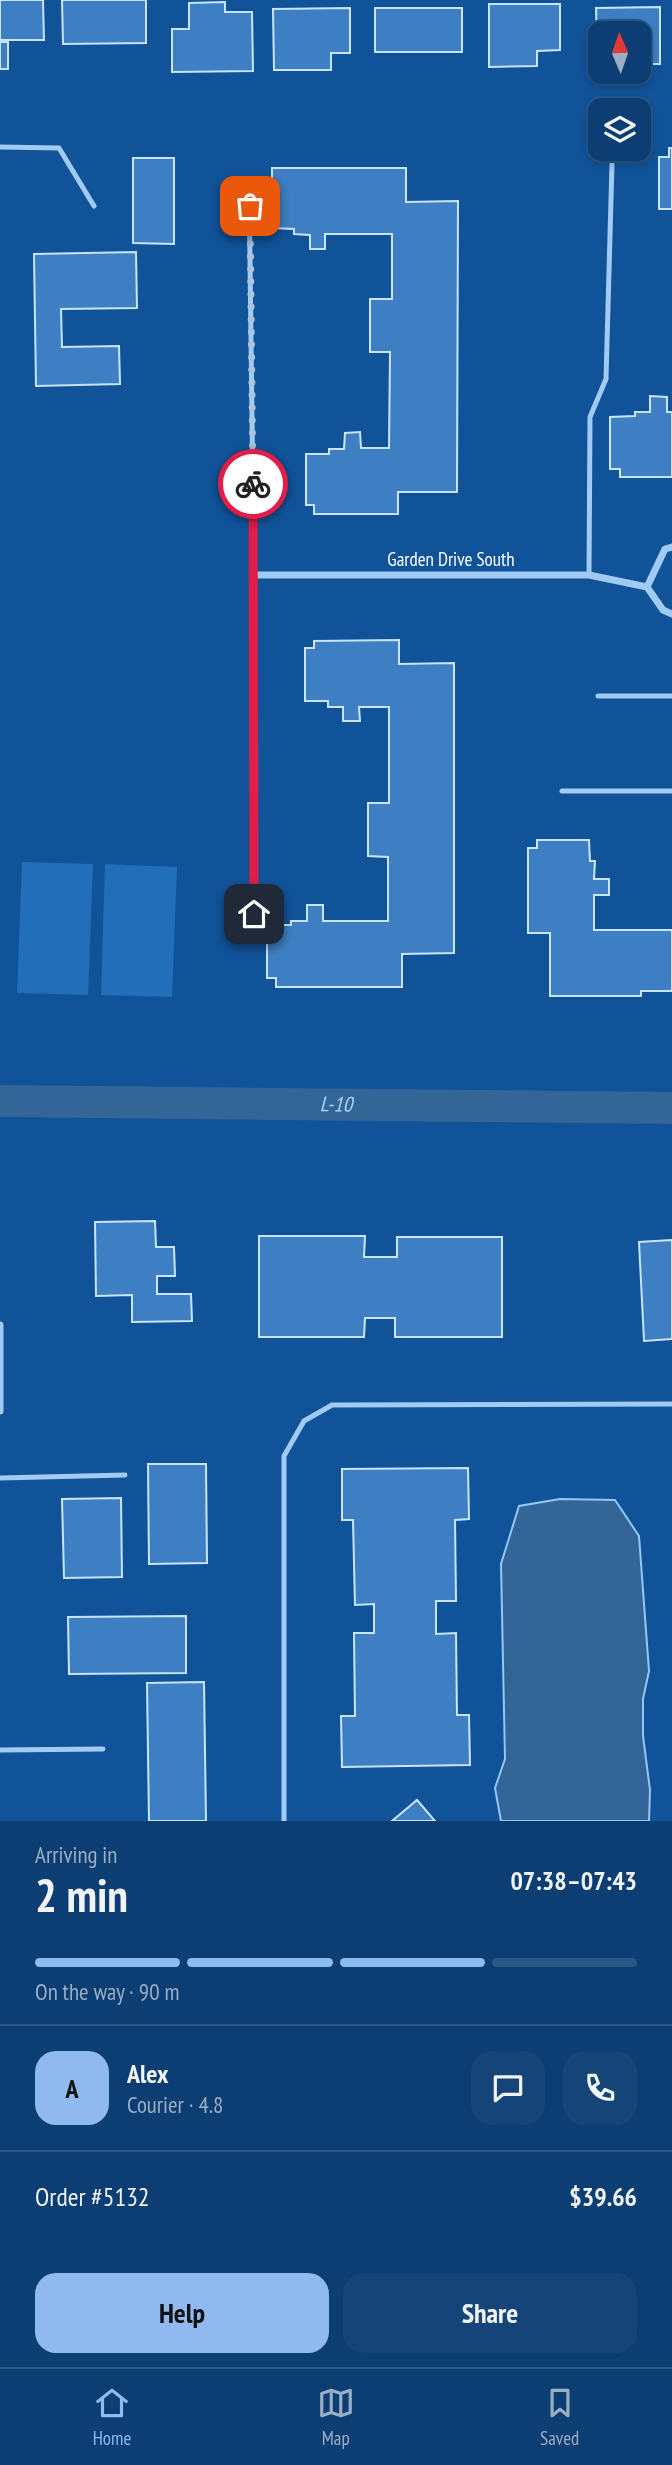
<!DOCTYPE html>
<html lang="en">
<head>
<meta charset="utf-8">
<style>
	:root { --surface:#0c3e73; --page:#154578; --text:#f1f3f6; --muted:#9aaec4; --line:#2c5785; --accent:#90b9f0 }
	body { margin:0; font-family:"PT Sans Narrow",sans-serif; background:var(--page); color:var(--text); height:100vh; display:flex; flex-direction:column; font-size:26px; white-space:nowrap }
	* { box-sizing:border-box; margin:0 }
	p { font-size:23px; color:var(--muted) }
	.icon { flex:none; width:38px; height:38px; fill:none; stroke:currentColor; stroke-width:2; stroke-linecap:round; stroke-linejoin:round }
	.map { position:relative; height:1821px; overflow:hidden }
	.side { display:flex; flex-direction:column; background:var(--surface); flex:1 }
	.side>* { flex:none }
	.needle { width:46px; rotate:358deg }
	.controls { position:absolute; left:588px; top:21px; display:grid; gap:14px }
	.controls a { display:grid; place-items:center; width:63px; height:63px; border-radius:14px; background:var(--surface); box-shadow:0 4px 10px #0003,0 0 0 2px var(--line); font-size:35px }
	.pin { position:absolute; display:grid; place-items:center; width:60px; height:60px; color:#fff; margin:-30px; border-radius:14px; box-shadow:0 4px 10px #0006 }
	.courier { position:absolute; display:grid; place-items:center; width:70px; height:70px; margin:-35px; border:5px solid #e11d48; border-radius:50%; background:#fff; color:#222; box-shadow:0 2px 9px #0007 }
	.head em { font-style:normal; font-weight:700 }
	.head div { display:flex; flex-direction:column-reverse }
	.head { display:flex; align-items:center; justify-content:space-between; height:119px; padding:0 35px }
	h1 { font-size:46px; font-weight:700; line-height:52px }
	.bar { display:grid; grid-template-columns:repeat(4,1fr); gap:10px 7px; align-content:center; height:84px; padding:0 35px }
	.bar i { height:9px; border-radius:5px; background:var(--line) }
	.bar .selected { background:var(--accent) }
	.bar p { grid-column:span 4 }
	.line { display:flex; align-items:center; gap:18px; padding:0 35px; border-top:2px solid var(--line) }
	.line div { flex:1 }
	.round { display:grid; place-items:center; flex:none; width:74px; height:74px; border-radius:21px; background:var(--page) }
	.primary-button { display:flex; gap:14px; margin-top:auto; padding:14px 35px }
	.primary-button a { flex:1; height:80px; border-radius:21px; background:var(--accent); color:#111; font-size:28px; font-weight:700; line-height:80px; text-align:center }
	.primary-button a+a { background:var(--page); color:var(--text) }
	.menu { display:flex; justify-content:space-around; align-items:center; height:98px; border-top:2px solid var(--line); background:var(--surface); font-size:19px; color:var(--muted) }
	.menu a { display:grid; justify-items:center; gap:4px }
	.menu .selected { color:var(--accent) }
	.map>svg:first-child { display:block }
</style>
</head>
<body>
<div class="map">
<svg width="672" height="1821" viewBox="0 0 672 1821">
	<rect width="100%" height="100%" fill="#105399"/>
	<path fill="#226eb8" d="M22 862 93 864 88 995 17 993Z
		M105 864 177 867 172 997 101 995Z"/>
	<path fill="#346597" stroke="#92c7f8" stroke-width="2" d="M560 1499 615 1500 639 1536 649 1671 643 1699V1736L650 1790 649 1821H501L495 1788 505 1759 501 1564 519 1506Z"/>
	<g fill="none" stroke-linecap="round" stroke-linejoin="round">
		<path stroke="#346597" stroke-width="32" id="s1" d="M0 1101 672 1108"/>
	</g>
	<path fill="#3d7fc2" stroke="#c9e4fe" stroke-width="2" d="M0 0H43L44 40H0Z
		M62 0H146V43L63 44Z
		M225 2V12H252L253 71 172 72V29H189V3Z
		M489 4H560V50L537 51V66L489 67Z
		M660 7V64H640V80L613 81V72H639V33H600V46H597L596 8Z
		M350 8V53H331V70H274L273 9Z
		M375 8H462V52H375Z
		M0 42H8V69H0Z
		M669 148H672V209H659V157H669Z
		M133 158H174V244L133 243Z
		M272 168H406V202L458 201 457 492H398V514H314V505H306V454H329V449H344L345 433 360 432 361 448H389L390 352H370V299H392V234H325V249H310V235L294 234V229L272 228Z
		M136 252 137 308 61 309 62 347 119 346 120 384 36 386 34 254Z
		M650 396 667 397V412H672V477H620V469H610V417L635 416V412H650Z
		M399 640V664L454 663V953L402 954V987H276V978H267V925H291V921H307V905H323V921H388V857L368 856V803H389V707H359L360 721H343V707H328V701H305V648H314V641Z
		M537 840H589L590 861H595L594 879H609V895H594V930H672V991H641V996H550V933H528V848H537Z
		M155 1221 156 1247H174L175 1276H157V1294H191L192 1321 132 1322V1295L96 1296 95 1222Z
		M259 1236H365L364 1257H397V1237H502V1337H395V1318H365L364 1337H259Z
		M672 1240V1339L644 1341 639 1242Z
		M148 1464H206L207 1563 149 1564Z
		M468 1468 469 1519 455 1520 456 1601H436V1634L456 1633 457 1715H469L470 1765 342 1767 341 1716H355L354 1633H374V1604L355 1605 353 1520H342V1469Z
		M121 1498 122 1577 64 1578 62 1499Z
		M186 1616V1673L69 1674 68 1617Z
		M204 1682 206 1821H149L147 1683Z
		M417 1800 435 1821H392Z"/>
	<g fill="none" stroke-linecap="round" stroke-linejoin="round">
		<path stroke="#a1cbf5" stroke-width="5" d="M0 147 59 148 94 206
			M249 180 254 575V914
			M589 575 590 417 606 379 612 164
			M598 696H672
			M562 791H672
			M0 1478 125 1475
			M0 1750 103 1749
			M284 1821V1456L304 1421 332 1405 672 1404"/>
		<path stroke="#a1cbf5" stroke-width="7" d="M254 575H589L647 587 663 610 672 614
			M647 587 665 549 672 547
			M0 1325V1411"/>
	</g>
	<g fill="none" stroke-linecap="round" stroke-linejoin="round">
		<path stroke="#abc3db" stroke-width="7" stroke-dasharray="0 12.6" d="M250 206 253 484"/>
		<path stroke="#e11d48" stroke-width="9" d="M253 484 254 914"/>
	</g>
	<g text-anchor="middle" stroke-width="7" stroke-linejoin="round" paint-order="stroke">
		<g font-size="19" fill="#fff" stroke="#105399">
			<text x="451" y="566">Garden Drive South</text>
		</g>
		<g font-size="21" font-style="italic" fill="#add5fb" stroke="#105399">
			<text dy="7" stroke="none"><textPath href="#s1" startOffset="336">L-10</textPath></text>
		</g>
	</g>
</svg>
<div class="controls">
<a><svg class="needle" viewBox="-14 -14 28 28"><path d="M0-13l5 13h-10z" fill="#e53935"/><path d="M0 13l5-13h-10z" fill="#9aaec4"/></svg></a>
<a><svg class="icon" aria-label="layers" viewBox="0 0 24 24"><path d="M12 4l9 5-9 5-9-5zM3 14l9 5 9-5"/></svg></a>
</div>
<div class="pin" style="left:250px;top:206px;background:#ea580c"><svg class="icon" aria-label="bag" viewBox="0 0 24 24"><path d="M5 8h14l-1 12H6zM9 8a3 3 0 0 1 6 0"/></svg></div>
<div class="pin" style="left:254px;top:914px;background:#1f2937"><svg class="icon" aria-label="home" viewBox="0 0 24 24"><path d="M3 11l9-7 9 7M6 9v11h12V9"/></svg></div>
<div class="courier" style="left:253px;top:484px"><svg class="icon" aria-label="bike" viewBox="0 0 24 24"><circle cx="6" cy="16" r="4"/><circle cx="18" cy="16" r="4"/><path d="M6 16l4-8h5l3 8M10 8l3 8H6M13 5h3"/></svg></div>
</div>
<section class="side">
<div class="head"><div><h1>2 min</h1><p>Arriving in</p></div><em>07:38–07:43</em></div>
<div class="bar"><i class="selected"></i><i class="selected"></i><i class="selected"></i><i></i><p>On the way · 90 m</p></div>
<div class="line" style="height:126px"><b class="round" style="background:var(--accent);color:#111">A</b><div><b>Alex</b><p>Courier · 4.8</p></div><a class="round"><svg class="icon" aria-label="chat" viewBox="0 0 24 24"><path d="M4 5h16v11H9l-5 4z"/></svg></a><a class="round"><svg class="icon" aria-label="phone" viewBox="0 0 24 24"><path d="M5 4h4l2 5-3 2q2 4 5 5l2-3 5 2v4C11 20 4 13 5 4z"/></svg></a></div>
<div class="line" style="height:91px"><div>Order #5132</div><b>$39.66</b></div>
<div class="primary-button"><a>Help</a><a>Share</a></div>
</section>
<nav class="menu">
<a class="selected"><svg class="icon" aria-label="home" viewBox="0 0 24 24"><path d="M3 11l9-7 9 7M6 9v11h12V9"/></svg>Home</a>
<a><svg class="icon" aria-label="map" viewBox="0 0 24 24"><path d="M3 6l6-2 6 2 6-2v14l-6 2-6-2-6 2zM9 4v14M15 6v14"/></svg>Map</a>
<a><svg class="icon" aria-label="saved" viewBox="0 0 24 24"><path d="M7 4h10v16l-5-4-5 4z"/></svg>Saved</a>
</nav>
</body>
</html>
